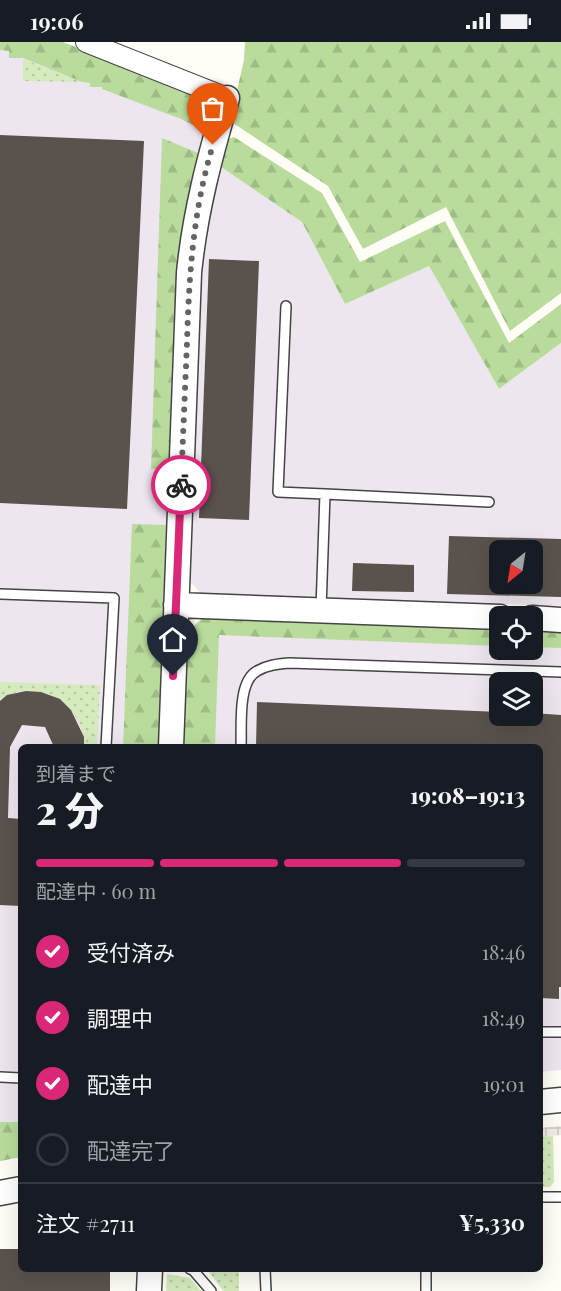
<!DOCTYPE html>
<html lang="ja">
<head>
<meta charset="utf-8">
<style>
	:root { --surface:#171b24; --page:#20242c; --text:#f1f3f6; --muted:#9ea1a6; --line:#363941; --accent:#db2777 }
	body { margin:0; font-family:"Playfair Display","Noto Sans JP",serif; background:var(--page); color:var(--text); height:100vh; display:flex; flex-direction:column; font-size:22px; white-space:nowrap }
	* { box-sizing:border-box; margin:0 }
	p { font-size:20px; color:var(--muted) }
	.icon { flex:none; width:33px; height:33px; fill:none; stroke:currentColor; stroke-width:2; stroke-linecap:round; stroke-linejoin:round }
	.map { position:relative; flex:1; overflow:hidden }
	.drawer { position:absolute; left:18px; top:702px; width:525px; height:528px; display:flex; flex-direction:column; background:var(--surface); border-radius:9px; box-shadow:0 6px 24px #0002 }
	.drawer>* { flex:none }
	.needle { width:39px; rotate:210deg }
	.controls { position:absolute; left:489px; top:498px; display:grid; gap:12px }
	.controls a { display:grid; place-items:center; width:54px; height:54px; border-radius:9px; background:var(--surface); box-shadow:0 6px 24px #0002; font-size:30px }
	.pin { position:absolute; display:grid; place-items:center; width:51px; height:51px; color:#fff; margin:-62px -26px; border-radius:50% 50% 50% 0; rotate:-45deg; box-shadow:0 0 6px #0007 }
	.pin .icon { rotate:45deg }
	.courier { position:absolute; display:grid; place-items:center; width:60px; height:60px; margin:-30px; border:4px solid #db2777; border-radius:50%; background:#fff; color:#222; box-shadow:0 2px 8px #0007 }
	.summary em { font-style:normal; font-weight:800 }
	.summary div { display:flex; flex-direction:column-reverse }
	.summary { display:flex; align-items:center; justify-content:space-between; height:102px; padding:0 18px }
	h1 { font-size:39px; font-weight:800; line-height:45px }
	.bar { display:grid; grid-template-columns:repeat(4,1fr); gap:9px 6px; align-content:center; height:72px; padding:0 18px }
	.bar i { height:8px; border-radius:4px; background:var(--line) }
	.bar .active { background:var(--accent) }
	.bar p { grid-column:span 4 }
	.line { display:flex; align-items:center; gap:15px; padding:0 18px; border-top:2px solid var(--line) }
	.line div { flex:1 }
	ol { padding:0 18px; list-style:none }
	li { display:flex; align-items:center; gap:18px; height:66px }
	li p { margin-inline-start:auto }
	li .icon { padding:6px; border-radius:50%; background:var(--accent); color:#fff; stroke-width:4 }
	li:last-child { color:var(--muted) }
	li i { width:33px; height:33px; border:3px solid var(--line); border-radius:50% }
	.status { display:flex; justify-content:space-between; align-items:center; height:42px; padding:0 30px; background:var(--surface); direction:ltr }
	.status svg { height:16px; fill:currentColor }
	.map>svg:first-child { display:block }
</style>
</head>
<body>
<div class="status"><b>19:06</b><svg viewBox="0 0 49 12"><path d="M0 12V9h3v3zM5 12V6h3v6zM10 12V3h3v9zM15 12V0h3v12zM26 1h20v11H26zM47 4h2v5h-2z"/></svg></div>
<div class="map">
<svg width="561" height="1249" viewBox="0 0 561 1249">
	<defs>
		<pattern id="grass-dots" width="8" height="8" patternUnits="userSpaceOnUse" patternTransform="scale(1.5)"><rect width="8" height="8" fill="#d5ebbd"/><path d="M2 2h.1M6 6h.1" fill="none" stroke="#b6c8a1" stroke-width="1.8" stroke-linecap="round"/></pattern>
		<pattern id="forest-firs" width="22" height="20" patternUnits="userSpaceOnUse" patternTransform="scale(1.5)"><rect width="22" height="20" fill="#b9dc9c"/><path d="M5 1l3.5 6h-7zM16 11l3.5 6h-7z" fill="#9ebc85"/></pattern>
		<pattern id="plaza-grid" width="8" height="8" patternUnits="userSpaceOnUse" patternTransform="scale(1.5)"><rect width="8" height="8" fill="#f1ede2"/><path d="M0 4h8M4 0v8" fill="none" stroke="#cecac1"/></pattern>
	</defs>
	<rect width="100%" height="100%" fill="#fffdf5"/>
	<path fill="#eee6ef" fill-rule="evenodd" d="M0 0H63L212 65 190 141 180 208 174 280 158 705H21V1115L0 1119Z
		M218 123 302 180 345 262 429 224 499 347 561 301V564L203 553 189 539 198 274 203 215ZM500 508H532V542H500Z
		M202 576 499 585 500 608H532L533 586 561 587V1028L540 1030V705H182ZM500 640H532V674H500Z"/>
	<path fill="url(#grass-dots)" d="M23 17 82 40 23 39Z
		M0 640 100 643 97 704 84 703C85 663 33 631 0 659Z
		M553 1094 554 1140 550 1145H540V1095Z
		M207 1227H239V1249H223Z
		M167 1232 190 1236 201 1249H166Z"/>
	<path fill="url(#forest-firs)" d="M0 0H63L208 57 212 65 206 84 197 85 181 77 102 47V45H90V41L82 40 23 16H9V9L0 8Z
		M245 0H561V251L510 289 446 165 363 207 328 144 230 79 244 18Z
		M234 95 322 151 360 220 445 179 509 301 561 262V301L499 347 429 224 345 262 302 180 218 123 225 98Z
		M162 96 198 111C171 213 173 322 169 427H151Z
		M132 482 166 483 158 705H123Z
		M202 576 499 585V604L219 593 215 705H182L186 592Z
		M532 586 561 587V606L533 605Z
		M0 1080H21V1115L0 1119Z"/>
	<path fill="url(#plaza-grid)" d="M561 1084V1093L540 1095V1086Z"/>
	<path fill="#5a524d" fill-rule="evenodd" d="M0 93 144 99 127 467 0 461Z
		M209 217 259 219 249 478 199 476Z
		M449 494 561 497V555L447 552ZM500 508H532V542H500Z
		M353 521 414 523V550L352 549Z
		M26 649 41 650 60 657 71 668 84 695V705H54L45 685 22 683 10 705 8 776 21 777V864L0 863V659L7 653Z
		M257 660 500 670V674H532V671L561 673V945H559V957L540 956V705H256Z
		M0 1207H21V1227H110V1249H0Z"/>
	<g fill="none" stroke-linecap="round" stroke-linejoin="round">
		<g stroke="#444" stroke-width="12">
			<path id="service" d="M286 264 278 450 325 452
				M0 552 114 556 106 705
				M321 567 325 452 489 460
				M241 705C242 685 237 640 257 629 267 623 278 622 289 621L561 630
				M540 990H561
				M0 1035 21 1036
				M540 1155H561
				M190 1227 193 1228 211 1249
				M265 1227 266 1249
				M426 1227V1249"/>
		</g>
		<g stroke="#444" stroke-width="22">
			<path id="minor" d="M86 0 227 56"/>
		</g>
		<g stroke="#444" stroke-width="27">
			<path id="tertiary" d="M176 563 500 575
				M532 576 561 578
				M171 705 189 231C195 170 210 114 227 56
				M540 1060 561 1058
				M0 1151 21 1147
				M149 1249 150 1227"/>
		</g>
		<use href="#service" stroke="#fff" stroke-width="9"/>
		<use href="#minor" stroke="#fff" stroke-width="20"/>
		<use href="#tertiary" stroke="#fff" stroke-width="24"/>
	</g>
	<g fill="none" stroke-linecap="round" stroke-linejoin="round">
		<path stroke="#646461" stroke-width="6" stroke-dasharray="0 10.8" d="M181 443C183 395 185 348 187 301 189 234 193 168 213 103"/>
		<path stroke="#db2777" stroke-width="8" d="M173 634 181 443"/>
	</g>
</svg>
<div class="controls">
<a><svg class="needle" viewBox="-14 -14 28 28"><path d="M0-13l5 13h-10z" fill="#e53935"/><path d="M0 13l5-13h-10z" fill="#9ea1a6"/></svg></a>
<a><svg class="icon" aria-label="locate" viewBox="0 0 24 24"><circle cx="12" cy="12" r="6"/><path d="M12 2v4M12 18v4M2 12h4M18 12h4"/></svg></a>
<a><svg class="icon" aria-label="layers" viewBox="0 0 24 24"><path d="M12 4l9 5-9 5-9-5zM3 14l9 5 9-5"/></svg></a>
</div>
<div class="pin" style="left:213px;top:103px;background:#ea580c"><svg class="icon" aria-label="bag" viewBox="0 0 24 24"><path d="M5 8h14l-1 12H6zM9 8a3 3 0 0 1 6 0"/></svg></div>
<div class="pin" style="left:173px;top:634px;background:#1f2937"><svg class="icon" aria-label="home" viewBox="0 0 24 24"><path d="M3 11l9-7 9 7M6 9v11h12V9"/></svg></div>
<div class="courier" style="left:181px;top:443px"><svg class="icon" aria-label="bike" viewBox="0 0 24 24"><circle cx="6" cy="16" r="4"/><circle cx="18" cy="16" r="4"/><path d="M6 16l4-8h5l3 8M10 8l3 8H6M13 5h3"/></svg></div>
<section class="drawer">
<div class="summary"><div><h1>2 分</h1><p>到着まで</p></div><em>19:08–19:13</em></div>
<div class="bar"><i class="active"></i><i class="active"></i><i class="active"></i><i></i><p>配達中 · 60 m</p></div>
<ol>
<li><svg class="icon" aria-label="check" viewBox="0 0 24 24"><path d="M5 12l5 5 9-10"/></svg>受付済み<p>18:46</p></li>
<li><svg class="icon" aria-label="check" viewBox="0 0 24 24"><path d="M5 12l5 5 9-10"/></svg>調理中<p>18:49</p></li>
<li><svg class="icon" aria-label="check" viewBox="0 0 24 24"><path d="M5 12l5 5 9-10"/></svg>配達中<p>19:01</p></li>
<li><i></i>配達完了</li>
</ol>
<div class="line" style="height:78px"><div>注文 #2711</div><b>¥5,330</b></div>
</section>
</div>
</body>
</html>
